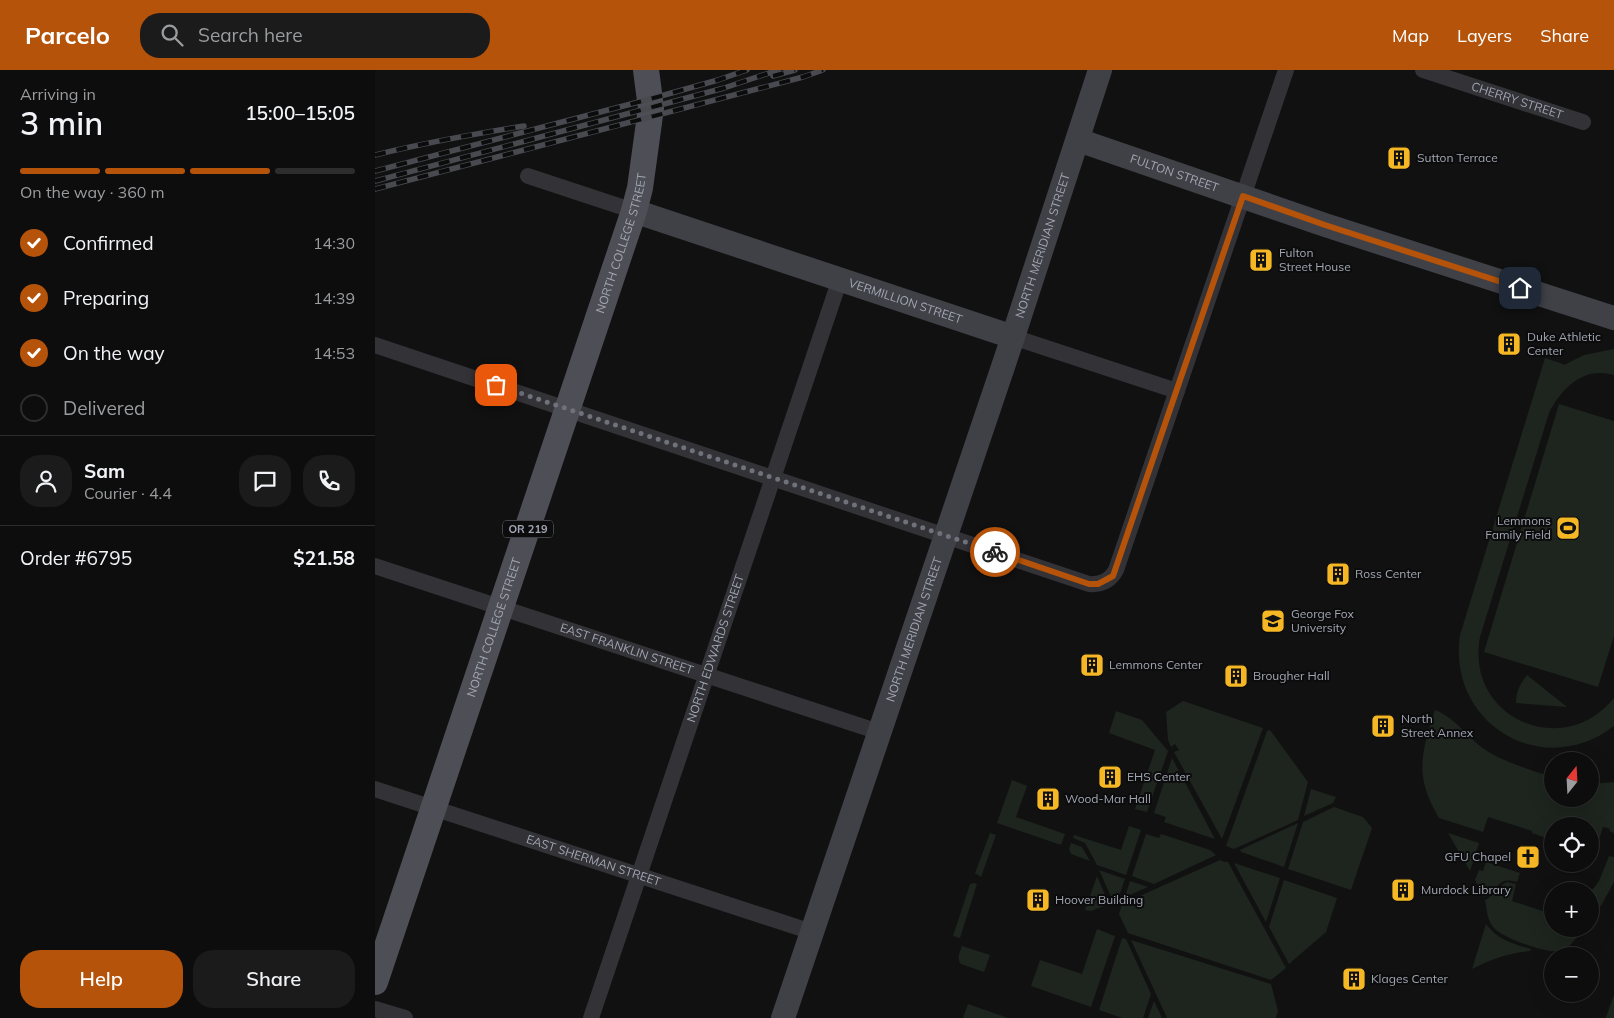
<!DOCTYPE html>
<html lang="en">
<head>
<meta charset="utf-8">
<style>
	:root { --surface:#0d0d0e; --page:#1b1b1c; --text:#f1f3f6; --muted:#9a9c9e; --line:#2d2d2e; --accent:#b45309 }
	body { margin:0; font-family:Mulish,sans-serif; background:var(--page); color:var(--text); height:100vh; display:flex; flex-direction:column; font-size:19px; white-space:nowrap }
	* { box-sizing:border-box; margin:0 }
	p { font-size:16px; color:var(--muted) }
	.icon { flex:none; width:28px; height:28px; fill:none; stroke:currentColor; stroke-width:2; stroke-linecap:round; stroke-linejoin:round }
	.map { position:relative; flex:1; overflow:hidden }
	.panel { display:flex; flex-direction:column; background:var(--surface); width:375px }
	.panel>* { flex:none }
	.needle { width:32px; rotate:18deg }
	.buttons { position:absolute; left:1169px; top:682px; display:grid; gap:10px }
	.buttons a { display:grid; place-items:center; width:55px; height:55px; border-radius:50%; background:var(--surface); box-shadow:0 5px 20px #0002,0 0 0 1px var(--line); font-size:25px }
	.pin { position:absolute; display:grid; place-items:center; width:42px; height:42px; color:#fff; margin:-21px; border-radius:10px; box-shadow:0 2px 8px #0006 }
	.courier { position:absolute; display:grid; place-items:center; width:50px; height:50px; margin:-25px; border:4px solid #b45309; border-radius:50%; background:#fff; color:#222; box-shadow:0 1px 6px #0007 }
	.headline em { font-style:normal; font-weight:600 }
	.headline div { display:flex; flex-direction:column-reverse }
	.headline { display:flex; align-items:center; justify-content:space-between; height:85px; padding:0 20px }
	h1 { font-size:32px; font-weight:600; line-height:38px }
	.bar { display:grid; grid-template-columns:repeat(4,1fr); gap:8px 5px; align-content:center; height:60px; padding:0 20px }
	.bar i { height:6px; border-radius:4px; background:var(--line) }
	.bar .active { background:var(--accent) }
	.bar p { grid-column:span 4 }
	.line { display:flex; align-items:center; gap:12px; padding:0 20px; border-top:1px solid var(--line) }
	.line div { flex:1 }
	.round { display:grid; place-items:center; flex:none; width:52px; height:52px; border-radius:20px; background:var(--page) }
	ol { padding:0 20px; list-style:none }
	li { display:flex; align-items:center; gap:15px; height:55px }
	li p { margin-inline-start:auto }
	li .icon { padding:5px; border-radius:50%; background:var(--accent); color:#fff; stroke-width:4 }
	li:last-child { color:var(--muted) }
	li i { width:28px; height:28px; border:2px solid var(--line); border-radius:50% }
	.primary-button { display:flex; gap:10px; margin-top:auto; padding:10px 20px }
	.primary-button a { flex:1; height:58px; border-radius:20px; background:var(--accent); color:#fff; font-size:20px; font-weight:600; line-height:58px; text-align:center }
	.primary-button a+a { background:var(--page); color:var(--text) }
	header { display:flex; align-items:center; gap:30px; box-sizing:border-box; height:70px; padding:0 25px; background:var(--accent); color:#fff }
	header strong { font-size:24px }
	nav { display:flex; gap:28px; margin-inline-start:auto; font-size:18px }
	.search { width:350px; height:45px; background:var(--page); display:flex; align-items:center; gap:12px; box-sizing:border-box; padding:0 18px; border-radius:20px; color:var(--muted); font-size:19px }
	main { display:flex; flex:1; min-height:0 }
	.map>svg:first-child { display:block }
</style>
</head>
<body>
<header>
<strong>Parcelo</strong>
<div class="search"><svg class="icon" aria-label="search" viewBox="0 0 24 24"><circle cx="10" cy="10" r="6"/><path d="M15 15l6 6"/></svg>Search here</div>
<nav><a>Map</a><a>Layers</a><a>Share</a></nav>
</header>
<main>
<section class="panel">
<div class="headline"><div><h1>3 min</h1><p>Arriving in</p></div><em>15:00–15:05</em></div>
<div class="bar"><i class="active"></i><i class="active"></i><i class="active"></i><i></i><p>On the way · 360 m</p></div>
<ol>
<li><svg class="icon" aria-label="check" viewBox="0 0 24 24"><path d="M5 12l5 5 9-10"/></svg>Confirmed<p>14:30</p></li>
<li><svg class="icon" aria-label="check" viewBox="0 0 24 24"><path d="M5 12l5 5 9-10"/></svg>Preparing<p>14:39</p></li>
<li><svg class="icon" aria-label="check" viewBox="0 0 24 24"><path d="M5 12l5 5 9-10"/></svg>On the way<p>14:53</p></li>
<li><i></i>Delivered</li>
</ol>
<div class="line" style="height:90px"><a class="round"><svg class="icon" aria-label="person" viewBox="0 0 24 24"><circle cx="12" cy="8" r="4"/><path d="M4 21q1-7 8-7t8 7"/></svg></a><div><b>Sam</b><p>Courier · 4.4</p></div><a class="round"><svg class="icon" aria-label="chat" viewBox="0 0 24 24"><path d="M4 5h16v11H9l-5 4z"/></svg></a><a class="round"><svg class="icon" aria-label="phone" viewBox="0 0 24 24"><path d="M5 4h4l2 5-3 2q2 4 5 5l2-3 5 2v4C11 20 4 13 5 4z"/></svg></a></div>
<div class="line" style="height:65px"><div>Order #6795</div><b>$21.58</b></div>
<div class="primary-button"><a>Help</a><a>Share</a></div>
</section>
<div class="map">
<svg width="1239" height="948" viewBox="0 0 1239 948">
	<rect width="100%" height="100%" fill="#111112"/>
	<path fill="#1d251e" d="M1239 279V305C1209 296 1187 317 1174 343L1105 567C1090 648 1188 691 1239 628V656C1168 711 1072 654 1085 565L1170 288 1188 294 1189 295 1209 285Z
		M1184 334 1239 351V566L1223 617 1109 582Z
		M1152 605 1192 637 1141 633C1141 622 1145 614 1152 605Z
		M808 631 888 658 847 769 799 682 804 680 800 674 796 677 793 670 791 642Z
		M1060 640C1081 648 1091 666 1109 679 1130 693 1154 699 1177 707L1178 729H1215V714L1239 712V763L1234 761 1235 759 1228 757 1223 773 1215 770V756H1178L1177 770 1157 763V761L1113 747 1108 762 1064 748C1039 706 1046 684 1060 640Z
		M741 641 767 650 793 681 772 742 760 739 780 680 734 663Z
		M895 660 933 712 923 750 859 779 851 776 892 661Z
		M797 688 840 769 789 752 791 747 779 743Z
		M637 710 652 716 641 747 690 764 686 775 622 753Z
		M936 719 961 727 958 733 929 746Z
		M959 737 988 747 997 758 976 820 913 799 928 752Z
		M923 753 909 797 866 782 865 780Z
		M754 756 766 760 751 805 722 795 710 773 698 768 699 765 746 780Z
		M615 763 621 765 606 807 600 803Z
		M1073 763 1104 773 1095 801Z
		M771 764 784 768 786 764 835 780 841 785 779 814 757 806Z
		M696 773 707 777 715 791 696 784 694 779Z
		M1234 786 1239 787V812L1227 834 1215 850V823L1224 811Z
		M845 790 849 792H853L911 898 896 910 753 863 744 844 747 834Z
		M1111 792 1145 803 1142 812C1121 806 1125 820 1109 827L1100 810 1104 800 1108 801Z
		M859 793 905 808 891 852Z
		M724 800 750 809 743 829 738 831Z
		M722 806 734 834 716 841 710 840Z
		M909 810 962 828 951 862 914 894 894 857Z
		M755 811 773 817 750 827Z
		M1132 812 1141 814 1137 831 1177 844 1178 859H1208C1202 867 1196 877 1186 881 1175 885 1128 868 1120 859 1112 851 1112 841 1110 830 1120 825 1123 816 1132 812Z
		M599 813 602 814 585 868 578 866 595 814Z
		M1111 854C1123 870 1138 874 1156 879L1155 881C1134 883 1116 889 1097 899Z
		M722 859 740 866 716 937 656 916 665 890 707 904Z
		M747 868 751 869 776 924 768 948H747L724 940Z
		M756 870 896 914 903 941 901 948H792Z
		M587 876 615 885 609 902 586 894C581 889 585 882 587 876Z
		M1239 925V948H1231V947Z
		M779 931 787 948H773Z
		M593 934 633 948H588Z"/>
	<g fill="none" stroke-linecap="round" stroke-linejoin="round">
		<g stroke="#323237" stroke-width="16">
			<path id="s1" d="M1048 0 1208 52"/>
			<path d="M153 106 259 141"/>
			<path d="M638 267 802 321"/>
			<path d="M0 275 714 514C726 515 735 511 741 500L911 0"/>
			<path id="s2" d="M0 496 504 662"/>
			<path id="s3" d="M0 719 437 862"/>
			<path d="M0 939 30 948"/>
			<path id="s4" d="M216 948 465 209"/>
		</g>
		<g stroke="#404147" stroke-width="24">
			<path id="s5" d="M703 70 950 155 1239 248"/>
			<path id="s6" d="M259 141 638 267"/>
			<path id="s7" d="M408 948 638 267 725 0"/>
		</g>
		<path stroke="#4e4f56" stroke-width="26" id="s8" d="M0 912 259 141 265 118 276 38 271 0"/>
		<g stroke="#494a50" stroke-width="5.5">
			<path id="rail" d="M398 6 420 0
				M0 85C49 73 99 64 149 56
				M0 101 275 29 343 10 372 0
				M0 111 349 18 403 0
				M0 119 428 7 448 0"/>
		</g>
		<use href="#rail" stroke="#0c0c0d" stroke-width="4" stroke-dasharray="11" stroke-linecap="butt"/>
	</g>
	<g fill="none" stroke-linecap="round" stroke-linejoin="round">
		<path stroke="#6f727b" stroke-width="5" stroke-dasharray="0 9" d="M121 315 620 482"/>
		<path stroke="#b45309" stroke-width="6" d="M620 482 714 514H723L738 506 868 126 950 155 1145 218"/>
	</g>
	<defs>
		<g id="building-square" transform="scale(1.25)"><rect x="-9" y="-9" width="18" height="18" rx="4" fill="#f6b725" stroke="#0c0c0d"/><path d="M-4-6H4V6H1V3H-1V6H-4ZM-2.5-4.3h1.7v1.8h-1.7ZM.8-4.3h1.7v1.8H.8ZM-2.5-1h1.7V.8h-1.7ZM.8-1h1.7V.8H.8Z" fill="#111"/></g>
		<g id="stadium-square" transform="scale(1.25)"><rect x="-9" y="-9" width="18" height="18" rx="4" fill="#f6b725" stroke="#0c0c0d"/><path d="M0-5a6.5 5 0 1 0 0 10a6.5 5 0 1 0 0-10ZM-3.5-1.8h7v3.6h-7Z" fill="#111"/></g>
		<g id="university-square" transform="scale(1.25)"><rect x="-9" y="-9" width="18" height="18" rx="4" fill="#f6b725" stroke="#0c0c0d"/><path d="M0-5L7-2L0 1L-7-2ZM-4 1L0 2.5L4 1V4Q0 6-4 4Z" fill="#111"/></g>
		<g id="church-square" transform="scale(1.25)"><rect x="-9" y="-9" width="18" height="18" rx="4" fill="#f6b725" stroke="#0c0c0d"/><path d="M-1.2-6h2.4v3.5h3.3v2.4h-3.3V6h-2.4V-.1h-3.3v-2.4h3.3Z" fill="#111"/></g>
	</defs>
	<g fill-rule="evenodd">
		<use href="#building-square" x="1024" y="88"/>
		<use href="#building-square" x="886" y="190"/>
		<use href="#building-square" x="1134" y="274"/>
		<use href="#stadium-square" x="1193" y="458"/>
		<use href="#building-square" x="963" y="504"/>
		<use href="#university-square" x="898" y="551"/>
		<use href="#building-square" x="717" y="595"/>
		<use href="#building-square" x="861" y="606"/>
		<use href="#building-square" x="1008" y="656"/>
		<use href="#building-square" x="735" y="707"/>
		<use href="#building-square" x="673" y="729"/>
		<use href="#church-square" x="1153" y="787"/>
		<use href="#building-square" x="1028" y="820"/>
		<use href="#building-square" x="663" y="830"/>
		<use href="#building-square" x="979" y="909"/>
	</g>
	<g text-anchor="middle" stroke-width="4" stroke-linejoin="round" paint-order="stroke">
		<rect fill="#0c0c0d" stroke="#747881" stroke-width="1" x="128" y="450.5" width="50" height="17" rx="4"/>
		<g font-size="11" font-weight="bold" fill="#a1a6b3">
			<text x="153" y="463">OR 219</text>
		</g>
		<g font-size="12" fill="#a1a6b3" stroke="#0c0c0d">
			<text dy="4" stroke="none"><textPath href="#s1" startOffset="99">CHERRY STREET</textPath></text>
			<text dy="4" stroke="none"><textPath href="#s5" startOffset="102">FULTON STREET</textPath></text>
			<text dy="4" stroke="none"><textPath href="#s8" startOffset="779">NORTH COLLEGE STREET</textPath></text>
			<text dy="4" stroke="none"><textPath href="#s7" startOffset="815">NORTH MERIDIAN STREET</textPath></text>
			<text dy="4" stroke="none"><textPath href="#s6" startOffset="286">VERMILLION STREET</textPath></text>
			<text dy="4" stroke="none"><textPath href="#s8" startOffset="374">NORTH COLLEGE STREET</textPath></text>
			<text dy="4" stroke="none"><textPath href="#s7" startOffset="410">NORTH MERIDIAN STREET</textPath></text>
			<text dy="4" stroke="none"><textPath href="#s4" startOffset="390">NORTH EDWARDS STREET</textPath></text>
			<text dy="4" stroke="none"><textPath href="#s2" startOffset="265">EAST FRANKLIN STREET</textPath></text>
			<text dy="4" stroke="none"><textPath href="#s3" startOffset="230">EAST SHERMAN STREET</textPath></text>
		</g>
		<g font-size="12" fill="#a1a6b3" stroke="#0c0c0d" text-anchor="start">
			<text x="1042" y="92">Sutton Terrace</text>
			<text x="904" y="187">Fulton<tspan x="904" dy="14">Street House</tspan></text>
			<text x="1152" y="271">Duke Athletic<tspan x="1152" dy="14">Center</tspan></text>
			<text x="1176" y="455" text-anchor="end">Lemmons<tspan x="1176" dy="14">Family Field</tspan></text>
			<text x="980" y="508">Ross Center</text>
			<text x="916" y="548">George Fox<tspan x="916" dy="14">University</tspan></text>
			<text x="734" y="599">Lemmons Center</text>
			<text x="878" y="610">Brougher Hall</text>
			<text x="1026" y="653">North<tspan x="1026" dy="14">Street Annex</tspan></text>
			<text x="752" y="711">EHS Center</text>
			<text x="690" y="733">Wood-Mar Hall</text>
			<text x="1136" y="791" text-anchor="end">GFU Chapel</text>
			<text x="1046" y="824">Murdock Library</text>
			<text x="680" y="834">Hoover Building</text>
			<text x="996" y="913">Klages Center</text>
		</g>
	</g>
</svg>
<div class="buttons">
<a><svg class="needle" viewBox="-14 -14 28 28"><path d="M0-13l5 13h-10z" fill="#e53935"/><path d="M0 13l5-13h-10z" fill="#9a9c9e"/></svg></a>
<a><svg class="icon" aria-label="locate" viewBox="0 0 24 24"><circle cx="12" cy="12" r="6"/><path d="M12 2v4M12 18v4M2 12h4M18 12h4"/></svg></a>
<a>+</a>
<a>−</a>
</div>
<div class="pin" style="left:121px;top:315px;background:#ea580c"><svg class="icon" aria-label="bag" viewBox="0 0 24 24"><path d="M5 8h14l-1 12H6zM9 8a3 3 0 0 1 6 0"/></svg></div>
<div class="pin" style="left:1145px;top:218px;background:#1f2937"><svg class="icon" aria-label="home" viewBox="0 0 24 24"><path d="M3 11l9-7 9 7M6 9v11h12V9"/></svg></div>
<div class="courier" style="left:620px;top:482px"><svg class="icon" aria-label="bike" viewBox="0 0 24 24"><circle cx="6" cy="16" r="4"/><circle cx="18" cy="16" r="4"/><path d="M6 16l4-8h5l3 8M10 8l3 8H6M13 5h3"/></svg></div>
</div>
</main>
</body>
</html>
